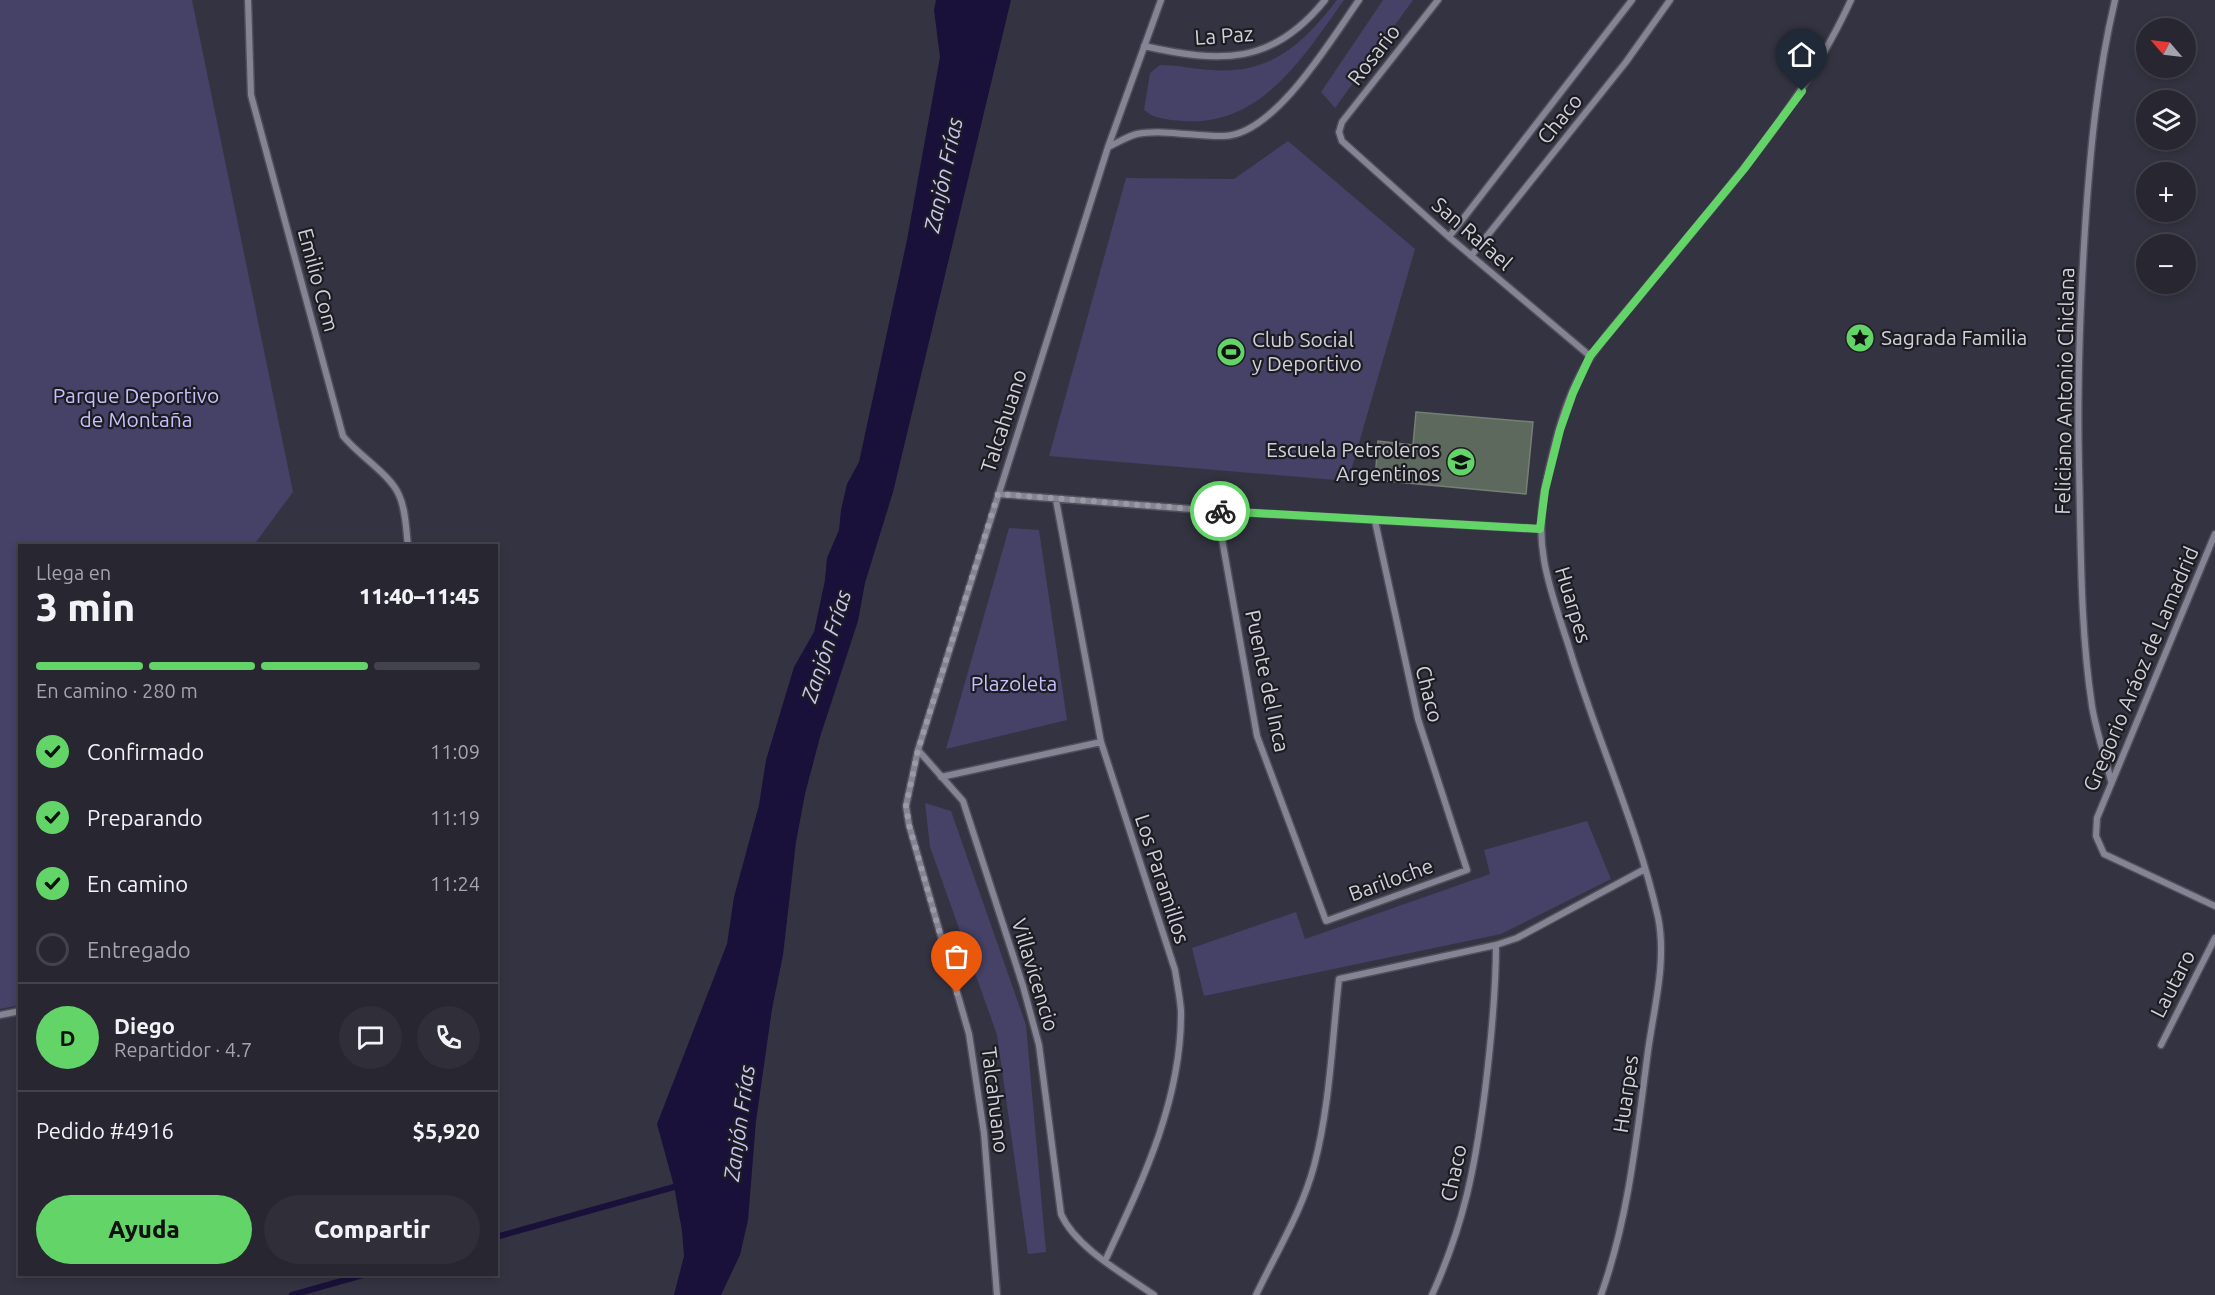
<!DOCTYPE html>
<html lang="es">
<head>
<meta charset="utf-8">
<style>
	:root { --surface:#272631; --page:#2f2e39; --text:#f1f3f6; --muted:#a4a5ab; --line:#43434d; --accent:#63d468 }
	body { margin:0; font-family:Ubuntu,sans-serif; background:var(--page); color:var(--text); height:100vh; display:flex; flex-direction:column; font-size:22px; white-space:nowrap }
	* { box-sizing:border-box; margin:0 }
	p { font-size:20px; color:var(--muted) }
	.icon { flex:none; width:33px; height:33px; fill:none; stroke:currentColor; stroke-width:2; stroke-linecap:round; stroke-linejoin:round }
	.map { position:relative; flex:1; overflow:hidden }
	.sheet { position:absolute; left:18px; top:544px; width:480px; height:732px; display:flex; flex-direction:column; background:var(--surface); border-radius:0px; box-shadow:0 3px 9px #0003,0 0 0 2px var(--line) }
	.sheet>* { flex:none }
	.needle { width:39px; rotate:298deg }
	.buttons { position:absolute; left:2136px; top:18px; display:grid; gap:12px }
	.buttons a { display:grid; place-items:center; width:60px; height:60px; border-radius:50%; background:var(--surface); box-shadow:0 3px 9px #0003,0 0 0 2px var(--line); font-size:30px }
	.pin { position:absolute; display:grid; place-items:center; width:51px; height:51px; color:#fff; margin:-62px -26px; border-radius:50% 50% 50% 0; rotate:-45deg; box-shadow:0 0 6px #0007 }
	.pin .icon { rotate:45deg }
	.courier { position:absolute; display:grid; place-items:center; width:60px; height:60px; margin:-30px; border:4px solid #63d468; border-radius:50%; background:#fff; color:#222; box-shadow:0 2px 8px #0007 }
	.summary em { font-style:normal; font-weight:800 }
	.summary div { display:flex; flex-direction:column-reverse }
	.summary { display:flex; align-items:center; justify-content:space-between; height:102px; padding:0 18px }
	h1 { font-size:39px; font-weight:800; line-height:45px }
	.bar { display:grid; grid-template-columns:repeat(4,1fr); gap:9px 6px; align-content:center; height:72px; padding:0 18px }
	.bar i { height:8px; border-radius:4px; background:var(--line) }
	.bar .active { background:var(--accent) }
	.bar p { grid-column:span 4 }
	.line { display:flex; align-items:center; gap:15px; padding:0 18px; border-top:2px solid var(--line) }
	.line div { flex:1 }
	.round { display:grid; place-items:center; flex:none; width:63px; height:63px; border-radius:32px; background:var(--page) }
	ol { padding:0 18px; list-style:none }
	li { display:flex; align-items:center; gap:18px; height:66px }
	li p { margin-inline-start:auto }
	li .icon { padding:6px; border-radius:50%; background:var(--accent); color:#111; stroke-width:4 }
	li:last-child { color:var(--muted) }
	li i { width:33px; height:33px; border:3px solid var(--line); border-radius:50% }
	.action { display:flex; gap:12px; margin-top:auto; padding:12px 18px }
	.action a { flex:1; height:69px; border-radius:36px; background:var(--accent); color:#111; font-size:24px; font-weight:800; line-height:69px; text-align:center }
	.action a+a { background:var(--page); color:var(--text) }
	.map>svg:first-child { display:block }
</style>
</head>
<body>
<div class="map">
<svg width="2215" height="1295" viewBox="0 0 2215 1295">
	<rect width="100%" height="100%" fill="#343341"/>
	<path fill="#454167" d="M0 0H192L293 492 253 546H20V1005L0 1009Z
		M1337 0H1344C1304 56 1261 127 1183 121 1170 120 1154 119 1144 110L1150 73 1160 65C1177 65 1194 69 1211 70 1270 75 1303 44 1337 0Z
		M1383 0H1413L1335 108 1321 92Z
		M1288 141 1415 249 1348 481 1049 456 1126 178 1234 179Z
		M1009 528 1039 530 1067 720 946 749Z
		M925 803 951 811 1026 1025 1046 1252 1028 1254 997 1035 930 847Z
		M1587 821 1611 879 1501 934 1204 996 1192 948 1296 912 1305 939 1490 874 1484 850Z"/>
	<path fill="#19113a" d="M936 0H1011L893 492 865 583 858 621 820 737 805 794 796 842 783 955 772 1009 756 1121 748 1220 740 1255 721 1295H674L684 1256 682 1231 674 1186 657 1124 727 944 734 897 759 805 766 760 794 667 814 632 825 580 827 558 839 530 841 510 847 484 859 462 907 240 940 57 934 10Z"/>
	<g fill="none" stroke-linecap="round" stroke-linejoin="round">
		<path stroke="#19113a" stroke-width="6" d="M496 1237 681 1185
			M292 1295 363 1275"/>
	</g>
	<path fill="#5d695d" stroke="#748074" stroke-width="1.5" d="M1416 412 1533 422 1526 494 1375 480 1378 441 1413 445Z"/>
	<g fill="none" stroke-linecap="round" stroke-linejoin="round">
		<g stroke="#4f4e59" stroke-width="9">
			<path id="minor" d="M248 0 251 95 343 436C358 455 390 474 399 495 406 510 406 530 408 546
				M1438 0 1342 122 1339 132 1342 141 1449 237 1590 356
				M1144 46C1220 63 1272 66 1325 0
				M1108 147C1117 143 1128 136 1137 134 1163 129 1198 137 1224 136 1275 135 1332 38 1359 0
				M1449 237 1632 0
				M1471 256 1626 62 1670 0
				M998 494 1217 511 1540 529
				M1056 500 1101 742 1175 970C1177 983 1180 997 1181 1011 1182 1100 1142 1182 1105 1261
				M1217 511 1257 736 1326 921 1467 870 1418 719 1375 521
				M2215 534 2097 818 2096 836 2104 854 2215 906
				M918 750 963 801 1023 986 1039 1045 1061 1214C1076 1248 1124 1274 1154 1295
				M941 777 1101 742
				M2111 781C2105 756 2096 731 2092 706 2080 627 2081 546 2079 466 2077 387 2080 308 2085 229 2090 152 2097 76 2115 0
				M0 1015 20 1011
				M2161 1045 2215 938
				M997 1295 984 1133 969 1034 909 825 906 806 918 750 1108 147 1161 0
				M1256 1295C1276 1253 1302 1211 1314 1166 1330 1106 1332 1041 1339 979L1496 945 1517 938 1645 869
				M1432 1295C1464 1224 1475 1168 1485 1091 1491 1042 1496 994 1496 945
				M1601 1295C1629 1217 1637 1133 1648 1051 1654 1007 1667 961 1658 917 1638 827 1596 737 1569 647 1551 591 1533 549 1545 488 1554 444 1566 392 1592 355 1609 330 1631 307 1650 283 1724 193 1802 107 1851 0"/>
		</g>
		<use href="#minor" stroke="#858494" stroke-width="6"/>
	</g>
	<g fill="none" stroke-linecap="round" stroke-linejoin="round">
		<path stroke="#9a99a4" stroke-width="6" stroke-dasharray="0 10.8" d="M957 993 909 825 906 806 918 750 998 494 1220 511"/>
		<path stroke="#63d468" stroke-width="8" d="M1220 511 1540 529 1545 490 1560 430 1573 393 1590 356 1744 169 1802 91"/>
	</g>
	<defs>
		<g id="sight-disc" transform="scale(1.5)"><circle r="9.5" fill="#63d468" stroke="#1c1c22"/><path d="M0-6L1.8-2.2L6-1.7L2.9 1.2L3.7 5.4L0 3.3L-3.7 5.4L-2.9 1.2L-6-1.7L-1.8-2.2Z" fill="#111"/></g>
		<g id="stadium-disc" transform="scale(1.5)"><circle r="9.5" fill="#63d468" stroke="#1c1c22"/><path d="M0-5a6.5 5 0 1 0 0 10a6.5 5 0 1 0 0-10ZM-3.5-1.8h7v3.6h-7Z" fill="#111"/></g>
		<g id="school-disc" transform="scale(1.5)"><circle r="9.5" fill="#63d468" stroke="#1c1c22"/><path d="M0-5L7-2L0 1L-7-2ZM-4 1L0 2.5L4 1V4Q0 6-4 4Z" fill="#111"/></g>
	</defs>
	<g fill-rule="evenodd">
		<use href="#sight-disc" x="1860" y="338"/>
		<use href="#stadium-disc" x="1231" y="352"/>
		<use href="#school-disc" x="1461" y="462"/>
	</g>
	<g text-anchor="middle" stroke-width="4.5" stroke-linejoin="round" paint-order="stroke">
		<g font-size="21" fill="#d1d0d9" stroke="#1c1c22">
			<text transform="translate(1224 36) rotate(-4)" y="7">La Paz</text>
			<text transform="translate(1374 55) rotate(-52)" y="7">Rosario</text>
			<text transform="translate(1560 119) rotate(-51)" y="7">Chaco</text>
			<text transform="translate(1472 234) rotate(41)" y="7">San Rafael</text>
			<text transform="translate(318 280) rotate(75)" y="7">Emilio Com</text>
			<text transform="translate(2065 391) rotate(-89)" y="7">Feliciano Antonio Chiclana</text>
			<text transform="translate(1004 421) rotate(-72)" y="7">Talcahuano</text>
			<text transform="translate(1573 605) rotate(73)" y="7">Huarpes</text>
			<text transform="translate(2141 669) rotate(-67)" y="7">Gregorio Aráoz de Lamadrid</text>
			<text transform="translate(1267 681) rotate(78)" y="7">Puente del Inca</text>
			<text transform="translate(1429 694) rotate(76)" y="7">Chaco</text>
			<text transform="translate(1162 879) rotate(72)" y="7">Los Paramillos</text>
			<text transform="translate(1391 880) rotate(-20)" y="7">Bariloche</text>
			<text transform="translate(1035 975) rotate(73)" y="7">Villavicencio</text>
			<text transform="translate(2173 984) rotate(-63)" y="7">Lautaro</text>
			<text transform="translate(1626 1094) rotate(-82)" y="7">Huarpes</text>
			<text transform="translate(995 1100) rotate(83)" y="7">Talcahuano</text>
			<text transform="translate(1454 1173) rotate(-78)" y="7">Chaco</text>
		</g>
		<g font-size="21" fill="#d1d0d9" stroke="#1c1c22" text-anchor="start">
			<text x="1881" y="345">Sagrada Familia</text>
			<text x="1252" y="347">Club Social<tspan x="1252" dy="24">y Deportivo</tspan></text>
			<text x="1440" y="457" text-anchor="end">Escuela Petroleros<tspan x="1440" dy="24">Argentinos</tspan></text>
		</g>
		<g font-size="21" fill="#c4c0fd" stroke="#1c1c22">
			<text x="136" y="403">Parque Deportivo<tspan x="136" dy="24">de Montaña</tspan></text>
			<text x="1014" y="691">Plazoleta</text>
		</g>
		<g font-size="22" font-style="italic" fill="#c8c5f3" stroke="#1c1c22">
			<text transform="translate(943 175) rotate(-78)" y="8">Zanjón Frías</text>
			<text transform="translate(826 646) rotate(-72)" y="8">Zanjón Frías</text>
			<text transform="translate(739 1123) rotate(-82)" y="8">Zanjón Frías</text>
		</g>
	</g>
</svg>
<div class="buttons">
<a><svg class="needle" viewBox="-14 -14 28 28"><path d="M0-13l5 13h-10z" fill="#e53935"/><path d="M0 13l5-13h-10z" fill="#a4a5ab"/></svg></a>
<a><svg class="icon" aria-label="layers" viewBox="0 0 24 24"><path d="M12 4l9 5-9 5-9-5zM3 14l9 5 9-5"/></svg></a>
<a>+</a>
<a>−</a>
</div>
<div class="pin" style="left:957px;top:993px;background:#ea580c"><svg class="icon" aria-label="bag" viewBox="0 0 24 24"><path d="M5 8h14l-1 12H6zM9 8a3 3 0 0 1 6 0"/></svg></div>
<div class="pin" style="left:1802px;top:91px;background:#1f2937"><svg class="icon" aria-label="home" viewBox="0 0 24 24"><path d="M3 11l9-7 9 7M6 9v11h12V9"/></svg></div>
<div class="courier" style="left:1220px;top:511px"><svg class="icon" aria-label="bike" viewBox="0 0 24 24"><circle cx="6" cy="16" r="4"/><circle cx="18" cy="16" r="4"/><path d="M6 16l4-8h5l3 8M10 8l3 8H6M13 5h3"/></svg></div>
<section class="sheet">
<div class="summary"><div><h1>3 min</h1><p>Llega en</p></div><em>11:40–11:45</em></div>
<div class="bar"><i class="active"></i><i class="active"></i><i class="active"></i><i></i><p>En camino · 280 m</p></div>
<ol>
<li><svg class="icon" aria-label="check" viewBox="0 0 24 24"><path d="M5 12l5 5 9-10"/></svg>Confirmado<p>11:09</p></li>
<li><svg class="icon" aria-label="check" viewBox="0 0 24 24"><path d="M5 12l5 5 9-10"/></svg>Preparando<p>11:19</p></li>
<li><svg class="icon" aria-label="check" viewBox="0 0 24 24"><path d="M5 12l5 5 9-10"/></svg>En camino<p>11:24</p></li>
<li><i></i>Entregado</li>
</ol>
<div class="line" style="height:108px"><b class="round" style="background:var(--accent);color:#111">D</b><div><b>Diego</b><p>Repartidor · 4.7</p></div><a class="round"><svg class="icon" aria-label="chat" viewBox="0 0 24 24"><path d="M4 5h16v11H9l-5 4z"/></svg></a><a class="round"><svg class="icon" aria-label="phone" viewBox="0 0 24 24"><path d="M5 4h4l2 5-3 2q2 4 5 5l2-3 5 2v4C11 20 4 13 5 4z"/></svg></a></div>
<div class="line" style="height:78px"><div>Pedido #4916</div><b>$5,920</b></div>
<div class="action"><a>Ayuda</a><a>Compartir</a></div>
</section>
</div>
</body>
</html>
